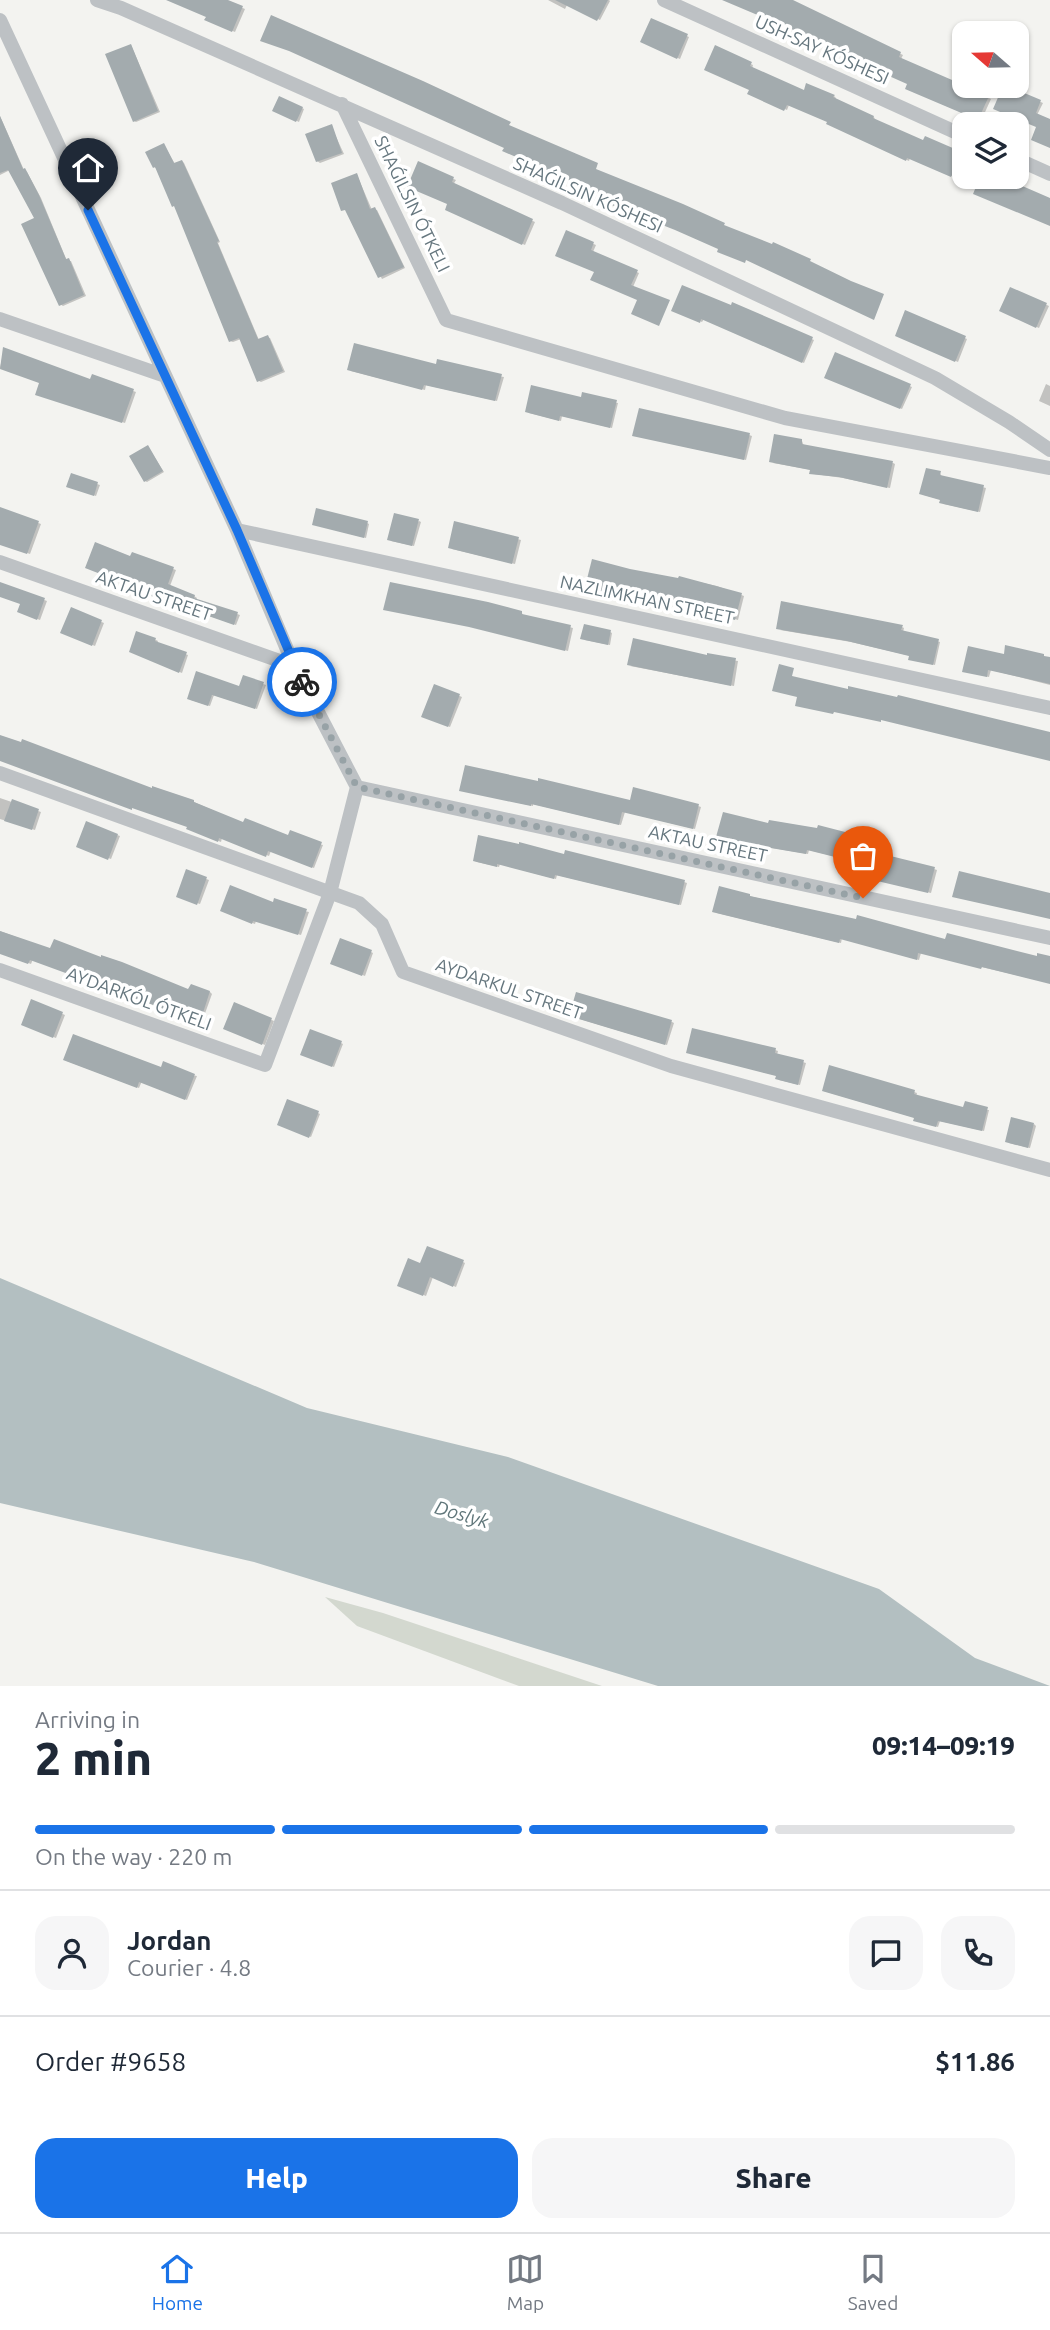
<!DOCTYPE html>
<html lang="en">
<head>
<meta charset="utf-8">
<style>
	:root { --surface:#fff; --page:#f6f6f7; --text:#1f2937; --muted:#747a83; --line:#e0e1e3; --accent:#1a73e8 }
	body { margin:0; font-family:Ubuntu,sans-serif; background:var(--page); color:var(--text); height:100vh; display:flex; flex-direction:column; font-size:26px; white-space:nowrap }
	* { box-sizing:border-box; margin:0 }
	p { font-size:23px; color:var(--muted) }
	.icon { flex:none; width:38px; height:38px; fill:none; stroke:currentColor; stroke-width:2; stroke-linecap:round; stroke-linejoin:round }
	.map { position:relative; height:1686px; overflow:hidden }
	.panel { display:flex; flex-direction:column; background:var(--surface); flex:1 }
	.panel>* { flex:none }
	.needle { width:46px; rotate:290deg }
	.controls { position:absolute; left:952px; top:21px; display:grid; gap:14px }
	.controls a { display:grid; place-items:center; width:77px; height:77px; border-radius:14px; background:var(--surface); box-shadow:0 2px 5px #0004; font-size:35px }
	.pin { position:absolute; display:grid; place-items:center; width:60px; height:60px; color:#fff; margin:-72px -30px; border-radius:50% 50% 50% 0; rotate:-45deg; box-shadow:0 0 7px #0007 }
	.pin .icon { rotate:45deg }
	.courier { position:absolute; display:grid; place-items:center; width:70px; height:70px; margin:-35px; border:5px solid #1a73e8; border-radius:50%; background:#fff; color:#222; box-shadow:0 2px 9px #0007 }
	.overview em { font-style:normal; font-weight:800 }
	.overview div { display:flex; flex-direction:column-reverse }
	.overview { display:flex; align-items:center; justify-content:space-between; height:119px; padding:0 35px }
	h1 { font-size:46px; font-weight:800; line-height:52px }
	.bar { display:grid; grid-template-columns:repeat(4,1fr); gap:10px 7px; align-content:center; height:84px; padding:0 35px }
	.bar i { height:9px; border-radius:5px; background:var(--line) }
	.bar .current { background:var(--accent) }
	.bar p { grid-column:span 4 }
	.line { display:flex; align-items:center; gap:18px; padding:0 35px; border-top:2px solid var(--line) }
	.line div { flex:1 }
	.round { display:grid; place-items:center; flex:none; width:74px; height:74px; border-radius:21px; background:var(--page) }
	.action { display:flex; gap:14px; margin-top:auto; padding:14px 35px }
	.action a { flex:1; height:80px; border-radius:21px; background:var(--accent); color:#fff; font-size:28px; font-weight:800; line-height:80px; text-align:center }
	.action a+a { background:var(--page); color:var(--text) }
	.tabs { display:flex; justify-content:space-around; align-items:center; height:98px; border-top:2px solid var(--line); background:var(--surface); font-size:19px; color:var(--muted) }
	.tabs a { display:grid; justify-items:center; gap:4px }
	.tabs .current { color:var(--accent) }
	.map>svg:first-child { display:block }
</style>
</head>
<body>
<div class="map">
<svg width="1050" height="1686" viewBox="0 0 1050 1686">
	<rect width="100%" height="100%" fill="#f3f3f0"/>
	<path fill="#d3d8cf" d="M325 1597 383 1613 602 1686H519L357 1626Z"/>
	<path fill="#b3bfc1" d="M0 1278 307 1408 508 1457 879 1589 975 1658 1050 1686H658L254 1562 0 1503Z"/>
	<path fill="#0003" d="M168 0H223L245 9 235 32 209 21 208 16Z
		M548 0H609L610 1 600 20 567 5 565 9Z
		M728 0H788L903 55 901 59 991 99 981 121 910 90 909 84 839 48Z
		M651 20 689 37 680 59 642 42Z
		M131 45 160 112 136 122 134 121Z
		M716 48 753 65 752 69 805 92 807 85 834 96 836 98 835 100 874 117 875 120 924 142 925 138 963 155 954 177 910 158 909 161 873 145 829 121 789 105 787 110 751 95V89Z
		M1004 86 1043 103 1037 115 1050 121V147L1038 127Z
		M280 98 304 109 299 122 274 110Z
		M0 116 24 170 27 172 41 198 67 261H71L86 296 63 306 60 304 36 219 10 170 0 175Z
		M331 126 344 154 320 163 317 161Z
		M164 145 175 164 182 161 184 163 220 242 218 243 259 340 267 337 270 338 285 372 261 382 259 381 241 339 233 342 230 341 176 207 158 169 154 167Z
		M419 164 456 180 453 185 535 222 525 245 449 210V204Z
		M357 175 372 210H377L405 268 382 279 348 210H343Z
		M567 233 596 245 593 252 639 273 633 287 639 300 596 272Z
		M1011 289 1049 306 1039 328 1001 311Z
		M733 304 814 340 804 363 704 319 702 322 674 310 732 307Z
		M906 312 967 339 958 362 897 335Z
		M4 349 91 381 93 377 136 392 125 423 39 395 41 383 0 368Z
		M836 354 912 387 902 409 826 377Z
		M437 367 504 377 497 401 426 385 425 390 351 371Z
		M1046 384 1050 386V406L1039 401Z
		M582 399 618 403 612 428 562 416 561 421 529 413Z
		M749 435 752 436 746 460 637 436Z
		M802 441 804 446 893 463 895 464 890 488 843 478 814 474 812 470 773 463Z
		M148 447 164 472 147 482 145 481Z
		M940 473 942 477 986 488 980 512 944 504 942 500 924 495Z
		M72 476 100 485 96 496 70 487Z
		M0 509 41 524 30 554 0 543Z
		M419 521 421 522 414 546 391 541Z
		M367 523 369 524 366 538 316 525Z
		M456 523 521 540 515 564 452 549Z
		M133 554 176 570 170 586 194 596 197 598 196 600 240 615 236 625 124 586Z
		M680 578 717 586 744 596 738 620 725 616 723 614 659 599V603L632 598Z
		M0 584 47 601 40 620 22 613V603L0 596Z
		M72 610 104 623 95 646 65 634Z
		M522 613 523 616 573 628 568 651 473 627Z
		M902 627 904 628 903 632 940 642 935 665 912 660 911 656 851 642 780 630Z
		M610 632 612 633 610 645 585 640Z
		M138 633 156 640 158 641 157 644 188 655 182 673 131 652Z
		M1005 656 1050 658V685L991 670 989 677 967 672Z
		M709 657 738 661 734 686 630 666Z
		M244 677 266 685 257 709 214 695 210 706 191 700 240 689Z
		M435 686 462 697 450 727 425 717Z
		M0 736 153 790 194 802 244 824 323 845 314 868 271 851 269 856 222 838 221 842 191 830 189 827 0 757Z
		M464 791 698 806 701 807 695 829 625 812 621 825 533 804V806Z
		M0 798 41 812 35 830 0 819Z
		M769 826 848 835 850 836 847 847 934 869 937 870 931 893 860 876 861 863 809 850 808 854 761 846 760 849 721 838Z
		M117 835 120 836 111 859 80 848Z
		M480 837 520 846 521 844 565 856 566 852 684 882 687 883 681 905 557 875 556 879 500 864 499 867 477 862 475 861Z
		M187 872 209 880 200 904 181 898Z
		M749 896 946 941 1038 959 1050 958V983L921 953 919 960 842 938 841 943 717 913Z
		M274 904 309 912 301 935 256 921 255 924 224 912Z
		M0 931 51 950 188 991 192 986 210 992 212 994 203 1019 168 1006 166 1009 33 959 31 964 0 952Z
		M371 952 373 953 365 976 335 964Z
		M578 994 672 1022 674 1023 667 1045 573 1017Z
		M32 1001 65 1015 56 1038 26 1026Z
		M235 1005 274 1021 265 1045 225 1028Z
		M341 1043 343 1044 334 1067 304 1055Z
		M775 1050 778 1051 777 1055 806 1063 800 1085 779 1080 778 1076 690 1053Z
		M67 1061 162 1070 197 1076 187 1100 142 1081 139 1088Z
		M824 1091 914 1092 917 1093 916 1097 965 1109 989 1110 984 1131 940 1121 938 1127 917 1121 916 1118Z
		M318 1113 320 1114 311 1137 281 1126Z
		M1034 1124 1036 1126 1030 1148 1009 1143Z
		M463 1262 465 1263 456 1287 433 1277 426 1296 399 1285 421 1265Z"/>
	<path fill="#a3abae" d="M166 0H228L243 6 232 32 204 20 206 17Z
		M555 0H608L597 21Z
		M722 0H793L901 52 899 57 989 96 978 120 905 89 907 84 853 60 854 58 834 47Z
		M271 15 423 81 511 122 509 125 598 163 596 169 683 204 725 223 724 225 772 244 773 242 811 259 810 261 851 281 884 294 874 320 746 260 745 263 717 252 718 249 675 230 604 202 606 196 502 151 504 148 289 51 260 41Z
		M651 18 688 34 677 59 640 42Z
		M131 44 158 111 133 122 105 54Z
		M715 45 752 62 750 66 804 90 806 83 835 95 833 97 874 116 873 118 923 140 925 136 962 152 951 177 907 158 906 161 826 124 827 122 787 105 784 111 747 94 749 90 704 70Z
		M1003 86H1008L1041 100 1036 113 1050 119V148L1031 140 1036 127 993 109Z
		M279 96 303 107 296 122 272 111Z
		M0 116 23 169 25 168 39 195 66 259 69 258 84 295 59 306 21 224 34 218 8 170 0 173Z
		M332 124 342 153 316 162 305 134Z
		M164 143 174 163 182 160 219 241 217 242 258 339 268 335 283 371 257 382 239 338 229 342 174 206 172 207 155 167 153 168 145 152Z
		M418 161 454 177 452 182 533 219 522 245 445 210 447 204 407 187Z
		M357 173 370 209 375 207 404 267 378 278 345 210 341 211 331 183Z
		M980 177H1002L1050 198V226L973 194Z
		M566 230 594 242 591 250 638 270 631 285 670 300 659 326 631 314 637 300 590 280 594 272 555 256Z
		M682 285 731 305 732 302 813 337 802 363 701 319 700 323 671 311Z
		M1010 287 1047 303 1036 328 999 311Z
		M905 310 966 336 955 362 895 336Z
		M354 343 436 364 437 359 502 374 495 401 424 385 422 390 347 370Z
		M3 347 90 379 92 374 134 389 122 423 35 395 39 383 0 369Z
		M835 352 911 384 900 409 824 378Z
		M531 385 581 397 582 392 617 400 610 428 560 416 559 421 525 412Z
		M639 408 750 433 744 460 632 436Z
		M774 434 802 439V444L893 461 887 488 839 477 809 474 810 470 769 462Z
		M148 445 163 471 144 482 129 456Z
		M926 468 941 471 940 475 984 485 978 512 939 503 940 500 919 494Z
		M71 473 98 482 94 496 66 487Z
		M0 507 39 521 27 554 0 545Z
		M316 508 368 521 364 538 312 525Z
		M394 513 419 519 412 546 387 540Z
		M454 521 519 537 512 564 448 548Z
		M95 542 130 556 132 552 174 567 168 584 195 595 194 598 238 612 234 625 120 585 121 582 85 568Z
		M592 559 630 569 678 578 679 576 742 593 735 620 720 616 721 614 657 599 656 603 628 598 585 587Z
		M0 582 45 598 37 620 17 612 20 604 0 597Z
		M390 582 488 602 522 611V614L571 625 565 651 469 627 383 610Z
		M781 601 903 625 901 630 939 639 933 665 908 660 909 656 847 641 776 629Z
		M71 607 102 620 92 646 60 633Z
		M584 624 611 630 608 645 580 639Z
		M136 631 156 638 155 641 187 652 179 673 129 652Z
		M633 638 707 655V653L736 658 731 686 627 665Z
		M1005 645 1044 654V656L1050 657V684L988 670 987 677 962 672 968 646 1004 654Z
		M779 664 794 668 792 676 848 689V686L897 697 898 695 1050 732V761L881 720V722L834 712 833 714 795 706 797 697 772 691Z
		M196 671 239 686 243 675 264 682 255 709 212 695 208 706 187 699Z
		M434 684 460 694 448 727 421 717Z
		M0 735 21 742 22 739 152 788V786L194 800V802L243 822 245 818 288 835 290 830 322 842 312 868 268 851 266 857 219 838 218 842 186 829 187 827 132 808V810L0 761Z
		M465 765 538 781V778L630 800 633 787 699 804 693 829 622 812 619 825 531 804V806L459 791Z
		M12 799 39 809 32 830 4 821Z
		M723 812 768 823 769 820 817 828 818 825 849 833 846 845 935 867 928 893 856 876 859 863 807 850 806 854 759 846 758 849 716 837Z
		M86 821 118 834 108 860 76 847Z
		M478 835 519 844V842L564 854 565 850 685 880 679 905 555 875 554 879 497 864V867L473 861Z
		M186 869 207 877 197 905 176 897Z
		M959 871 1050 893V919L952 897Z
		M230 885 273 902 274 898 307 909 298 935 253 921 252 924 220 911Z
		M719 886 750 894V896L856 919 857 915 945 939 947 933 1037 956V953L1050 956V984L982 967 981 969 918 953 917 960 840 939 839 943 712 912Z
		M0 931 50 948 54 939 101 957V955L122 962 188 989 191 984 210 991 201 1019 165 1006 164 1009 30 960 28 964 0 954Z
		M340 938 372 950 362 976 330 964Z
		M576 992 672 1020 665 1045 569 1016Z
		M31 999 63 1012 53 1038 21 1025Z
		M234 1002 272 1018 262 1045 223 1029Z
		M692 1028 776 1048 775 1053 804 1060 798 1085 775 1079 776 1076 686 1053Z
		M310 1029 342 1041 332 1067 300 1055Z
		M73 1034 161 1067 163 1061 195 1074 185 1100 139 1082 137 1088 63 1060Z
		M829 1065 915 1090 914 1094 963 1107 965 1101 988 1107 982 1131 938 1121 936 1127 913 1121 914 1118 822 1091Z
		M287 1099 319 1111 309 1138 277 1125Z
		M1011 1117 1034 1123 1028 1148 1005 1142Z
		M427 1246 464 1260 453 1287 430 1277 423 1296 397 1286 408 1258 420 1263Z"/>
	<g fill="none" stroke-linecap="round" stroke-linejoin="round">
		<path stroke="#bdc1c4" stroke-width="14" d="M97 0 121 8 562 203 935 378 1009 422 1050 450
			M664 0 964 136
			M0 20 237 530 294 666 357 787 330 893 265 1065 0 970
			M342 104 446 320 785 418 1050 468
			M1017 159 1050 174
			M0 319 165 376
			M237 530 1050 708
			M0 562 294 666
			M0 773 359 903 382 924 403 972 671 1066 1050 1170
			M357 787 1050 938"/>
	</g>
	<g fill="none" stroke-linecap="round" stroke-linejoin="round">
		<path stroke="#97a2a6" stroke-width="7" stroke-dasharray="0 12.6" d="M302 682 357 787 863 898"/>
		<path stroke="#1a73e8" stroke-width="9" d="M88 210 237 530 302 682"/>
	</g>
	<g text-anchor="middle" stroke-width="7" stroke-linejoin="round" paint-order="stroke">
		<g font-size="18" fill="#65767e" stroke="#fff">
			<text transform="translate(822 50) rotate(24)" y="6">USH-SAY KÓSHESI</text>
			<text transform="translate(588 195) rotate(24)" y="6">SHAǴILSIN KÓSHESI</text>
			<text transform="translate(412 204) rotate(64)" y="6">SHAǴILSIN ÓTKELI</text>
			<text transform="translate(154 596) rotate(19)" y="6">AKTAU STREET</text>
			<text transform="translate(647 600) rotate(12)" y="6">NAZLIMKHAN STREET</text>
			<text transform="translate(708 844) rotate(12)" y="6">AKTAU STREET</text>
			<text transform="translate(509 989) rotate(19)" y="6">AYDARKUL STREET</text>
			<text transform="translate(139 999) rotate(20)" y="6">AYDARKÓL ÓTKELI</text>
		</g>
		<g font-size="19" font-style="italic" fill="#61777b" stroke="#fff">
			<text transform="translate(462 1514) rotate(16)" y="7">Doslyk</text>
		</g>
	</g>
</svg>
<div class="controls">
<a><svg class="needle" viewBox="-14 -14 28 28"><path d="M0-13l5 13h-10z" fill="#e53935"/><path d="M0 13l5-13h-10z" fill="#747a83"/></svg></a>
<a><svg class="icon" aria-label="layers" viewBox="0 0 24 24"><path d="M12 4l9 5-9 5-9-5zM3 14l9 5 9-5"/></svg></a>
</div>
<div class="pin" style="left:863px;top:898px;background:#ea580c"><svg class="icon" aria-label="bag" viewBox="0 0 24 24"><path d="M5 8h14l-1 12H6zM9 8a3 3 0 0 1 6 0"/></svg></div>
<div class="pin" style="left:88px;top:210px;background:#1f2937"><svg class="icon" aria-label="home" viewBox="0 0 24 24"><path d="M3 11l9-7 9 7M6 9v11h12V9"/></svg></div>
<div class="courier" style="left:302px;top:682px"><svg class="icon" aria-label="bike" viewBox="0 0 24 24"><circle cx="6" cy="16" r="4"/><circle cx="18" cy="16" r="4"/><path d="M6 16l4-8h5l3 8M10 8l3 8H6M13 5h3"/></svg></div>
</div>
<section class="panel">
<div class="overview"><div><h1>2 min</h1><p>Arriving in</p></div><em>09:14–09:19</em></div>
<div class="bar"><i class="current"></i><i class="current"></i><i class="current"></i><i></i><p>On the way · 220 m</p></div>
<div class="line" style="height:126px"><a class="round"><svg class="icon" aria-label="person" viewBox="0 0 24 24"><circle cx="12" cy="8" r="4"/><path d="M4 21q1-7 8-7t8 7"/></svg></a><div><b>Jordan</b><p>Courier · 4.8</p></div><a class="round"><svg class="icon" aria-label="chat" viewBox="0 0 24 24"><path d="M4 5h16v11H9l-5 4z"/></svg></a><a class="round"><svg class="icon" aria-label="phone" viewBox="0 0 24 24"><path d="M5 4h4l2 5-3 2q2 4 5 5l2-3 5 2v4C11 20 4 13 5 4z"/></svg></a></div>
<div class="line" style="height:91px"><div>Order #9658</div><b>$11.86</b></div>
<div class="action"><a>Help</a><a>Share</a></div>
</section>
<nav class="tabs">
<a class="current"><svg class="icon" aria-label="home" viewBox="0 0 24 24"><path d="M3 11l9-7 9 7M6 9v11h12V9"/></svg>Home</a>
<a><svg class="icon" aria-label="map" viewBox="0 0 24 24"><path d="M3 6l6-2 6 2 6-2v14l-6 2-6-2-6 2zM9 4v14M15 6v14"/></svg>Map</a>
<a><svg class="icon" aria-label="saved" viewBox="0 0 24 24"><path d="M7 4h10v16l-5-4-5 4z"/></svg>Saved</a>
</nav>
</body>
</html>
